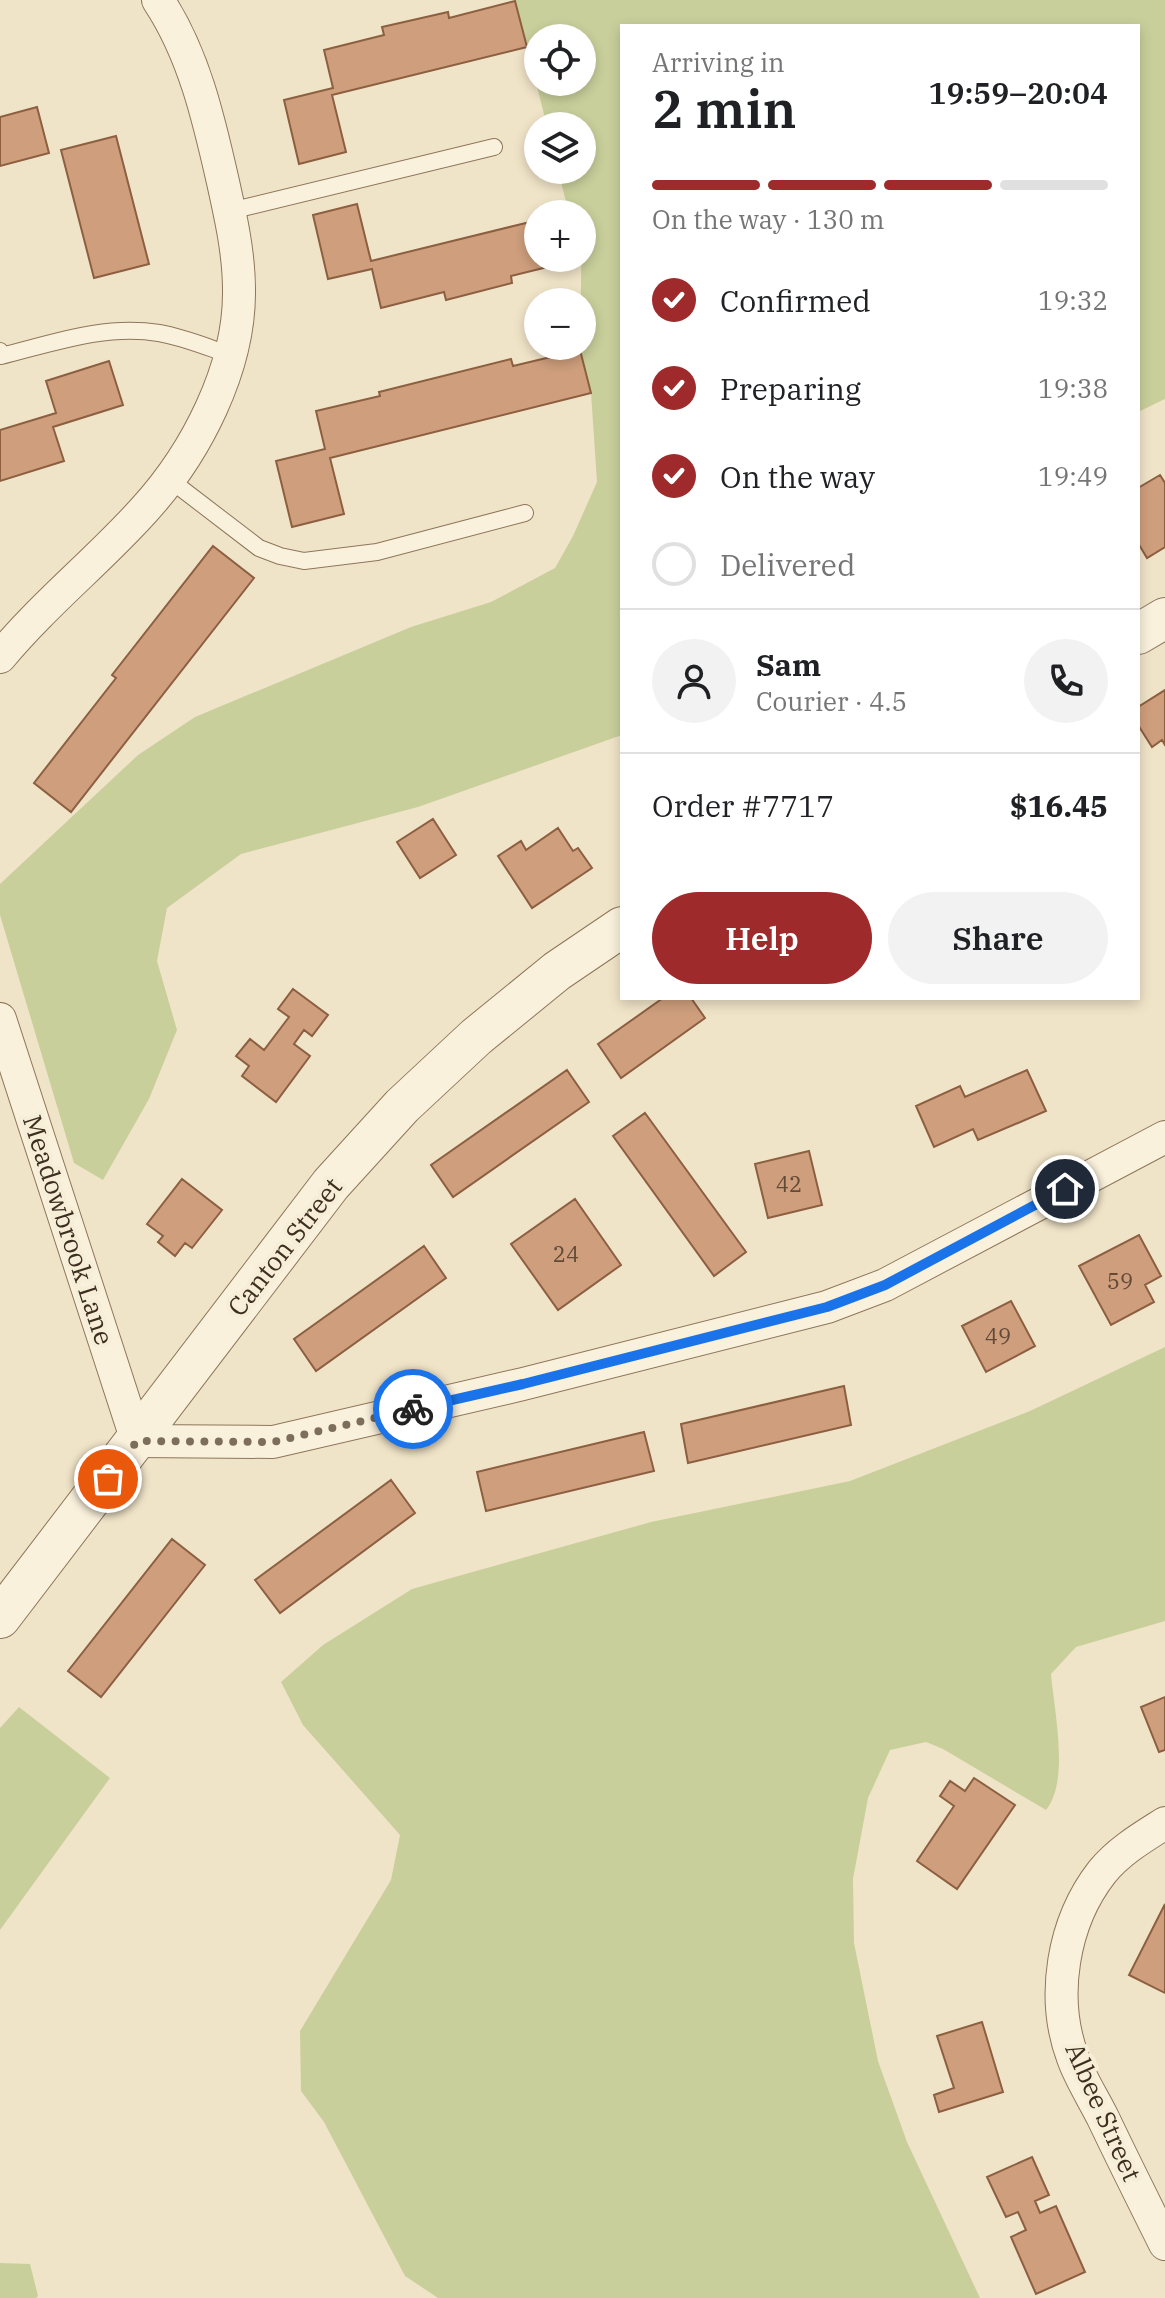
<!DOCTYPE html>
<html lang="en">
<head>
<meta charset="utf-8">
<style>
	:root { --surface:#fff; --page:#f2f2f2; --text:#202124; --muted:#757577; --line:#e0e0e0; --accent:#9e2a2b }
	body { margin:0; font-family:"IBM Plex Serif",serif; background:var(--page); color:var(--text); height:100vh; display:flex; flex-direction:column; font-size:30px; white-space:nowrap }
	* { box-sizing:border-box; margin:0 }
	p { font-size:26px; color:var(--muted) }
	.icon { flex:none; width:44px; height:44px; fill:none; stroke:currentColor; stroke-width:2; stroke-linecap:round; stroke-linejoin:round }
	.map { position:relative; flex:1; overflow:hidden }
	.side { position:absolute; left:620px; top:24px; width:520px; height:976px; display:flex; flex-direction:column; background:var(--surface); border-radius:0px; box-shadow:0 4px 12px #0003 }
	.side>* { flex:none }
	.tools { position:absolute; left:524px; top:24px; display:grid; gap:16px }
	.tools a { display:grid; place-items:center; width:72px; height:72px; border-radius:50%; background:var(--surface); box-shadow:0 4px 12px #0003; font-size:40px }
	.pin { position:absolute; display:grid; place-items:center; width:68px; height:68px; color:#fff; margin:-34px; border:4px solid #fff; border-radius:50%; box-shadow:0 2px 8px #0007 }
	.courier { position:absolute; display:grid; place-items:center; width:80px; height:80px; margin:-40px; border:6px solid #1a73e8; border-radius:50%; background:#fff; color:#222; box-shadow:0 2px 10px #0007 }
	.head em { font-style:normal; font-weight:600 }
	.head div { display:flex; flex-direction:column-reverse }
	.head { display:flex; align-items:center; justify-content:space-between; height:136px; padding:0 32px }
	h1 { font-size:52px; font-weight:600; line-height:60px }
	.bar { display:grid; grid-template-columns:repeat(4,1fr); gap:12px 8px; align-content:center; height:96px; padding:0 32px }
	.bar i { height:10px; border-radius:6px; background:var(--line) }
	.bar .active { background:var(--accent) }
	.bar p { grid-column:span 4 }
	.line { display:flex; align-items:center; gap:20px; padding:0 32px; border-top:2px solid var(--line) }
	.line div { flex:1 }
	.round { display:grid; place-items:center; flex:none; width:84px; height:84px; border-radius:42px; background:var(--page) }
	ol { padding:0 32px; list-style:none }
	li { display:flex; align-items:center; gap:24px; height:88px }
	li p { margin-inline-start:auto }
	li .icon { padding:8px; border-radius:50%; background:var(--accent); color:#fff; stroke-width:4 }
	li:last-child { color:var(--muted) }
	li i { width:44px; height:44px; border:4px solid var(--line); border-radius:50% }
	.cta { display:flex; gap:16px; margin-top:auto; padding:16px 32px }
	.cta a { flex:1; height:92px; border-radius:48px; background:var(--accent); color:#fff; font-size:32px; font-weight:600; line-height:92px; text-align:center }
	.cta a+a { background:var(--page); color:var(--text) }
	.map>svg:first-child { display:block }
</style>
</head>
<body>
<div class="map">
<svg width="1165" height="2298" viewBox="0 0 1165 2298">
	<rect width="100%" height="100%" fill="#f0e4c8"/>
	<path fill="#c9cf9b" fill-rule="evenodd" d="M515 0H1165V399L1138 412V26H622V735L418 807 241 854 167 908 157 961 177 1030 149 1099 103 1180 74 1163 0 915V884L138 755 195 717 411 627 491 602 555 568 573 536 597 482 591 393 580 350 582 214H569L558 170H582V126H547ZM538 38H582V82H538Z
		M1165 1347V1621L1076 1647 1051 1674C1054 1710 1070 1781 1046 1810L943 1749 926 1742 890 1750 868 1798 853 1879 854 1943 878 2061 907 2142 980 2298H438L405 2276 324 2122 301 2091 300 2031 391 1880 400 1835 303 1725 281 1682 323 1645 412 1589 651 1522 850 1481 1030 1411Z
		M19 1707 110 1778 0 1930V1728Z
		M0 2263 30 2264 38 2296 36 2298H0Z"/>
	<path fill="#cf9f7d" stroke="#8d5f41" stroke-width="2" d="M515 1 527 47 332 95 346 152 299 164 284 100 333 88 324 50 384 35 382 27 448 12 449 18Z
		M37 107 49 153 0 166V117Z
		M116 136 149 264 94 278 61 150Z
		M357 204 371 261 538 220V258L580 259 511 276 512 283 446 300 444 292 381 308 372 269 328 279 313 215Z
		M580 350 591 393 330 458 344 514 292 527 276 461 325 449 316 411 380 396 379 392 511 359 513 366Z
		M109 361 123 405 53 427 64 461 0 481V430L56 413 46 381Z
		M1160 475 1165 483V547L1147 558 1138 543V488Z
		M213 546 254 578 71 812 34 783 116 678 112 675Z
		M1165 690V745L1162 740 1152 747 1138 725V707Z
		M433 819 456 855 420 878 397 842Z
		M558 828 573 851 578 848 592 868 532 908 498 856 521 841 526 850Z
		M293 989 328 1015 312 1036 304 1030 294 1044 310 1056 276 1102 242 1076 249 1066 236 1056 250 1039 264 1050 289 1017 278 1009Z
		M663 998H691L705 1018 621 1078 598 1044Z
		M567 1070 589 1102 453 1197 431 1165Z
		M1027 1070 1046 1111 978 1140 973 1129 934 1147 916 1106 960 1086 965 1097Z
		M645 1113 746 1252 714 1276 613 1136Z
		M809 1151 822 1205 768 1218 755 1164Z
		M182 1179 222 1210 192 1248 185 1243 175 1256 158 1242 163 1236 147 1224Z
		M575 1199 621 1265 558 1310 511 1244Z
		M1139 1235 1161 1276 1145 1285 1154 1302 1111 1325 1079 1266Z
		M424 1246 446 1278 316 1371 294 1339Z
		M1011 1301 1035 1346 986 1372 962 1326Z
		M844 1386 851 1425 688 1463 681 1424Z
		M644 1432 654 1471 486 1511 477 1472Z
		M391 1480 415 1513 280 1613 255 1580Z
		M172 1539 205 1565 101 1697 68 1671Z
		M1165 1697V1750L1159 1752 1141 1707Z
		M974 1778 1015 1805 957 1889 917 1861 954 1806 940 1796 950 1781 965 1791Z
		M1165 1904V1993L1129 1975Z
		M982 2022 1003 2092 939 2112 934 2095 954 2088 937 2036Z
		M1032 2157 1049 2195 1035 2201 1040 2213 1056 2206 1085 2272 1036 2294 1011 2237 1026 2230 1018 2212 1006 2217 987 2177Z"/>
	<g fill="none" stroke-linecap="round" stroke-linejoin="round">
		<g stroke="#8d765c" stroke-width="18">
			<path id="service" d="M230 211 494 147
				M0 351 1 356C53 343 105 324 159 333 183 337 207 347 230 355
				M169 479 259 548 280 556 304 561 377 552 525 513"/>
		</g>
		<g stroke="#8d765c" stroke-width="34">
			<path id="minor" d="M0 657C44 604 98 561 144 510 196 453 240 368 239 290 239 254 231 218 223 182 209 120 194 54 158 0
				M0 1019 137 1441 273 1442 523 1384 827 1307 885 1285 1165 1137
				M1165 1823C1143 1837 1119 1851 1102 1872 1063 1922 1050 1997 1073 2058 1080 2078 1093 2098 1103 2118 1123 2160 1144 2202 1165 2244"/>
		</g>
		<g stroke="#8d765c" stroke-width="42">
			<path id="tertiary" d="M1138 634 1165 618
				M0 1618 331 1184 402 1106 476 1037 557 971 622 927"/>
		</g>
		<use href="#service" stroke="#faf1dc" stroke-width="16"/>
		<use href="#minor" stroke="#faf1dc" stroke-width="32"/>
		<use href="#tertiary" stroke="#faf1dc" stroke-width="40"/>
	</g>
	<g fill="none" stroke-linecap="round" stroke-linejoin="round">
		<path stroke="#7c6e5b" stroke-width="8" stroke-dasharray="0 14.4" d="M108 1479 137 1441 273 1442 413 1409"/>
		<path stroke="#1a73e8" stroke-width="10" d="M413 1409 523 1384 827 1307 885 1285 1065 1189"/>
	</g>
	<g text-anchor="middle" stroke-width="8" stroke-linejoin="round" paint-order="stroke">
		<g font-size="22" fill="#624a37">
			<text x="789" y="1192">42</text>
			<text x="566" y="1262">24</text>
			<text x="1120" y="1289">59</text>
			<text x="998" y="1344">49</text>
		</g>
		<g font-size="26" fill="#3d2e20" stroke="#f7eed8">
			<text transform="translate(68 1230) rotate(72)" y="9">Meadowbrook Lane</text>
			<text transform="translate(285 1247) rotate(-52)" y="9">Canton Street</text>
			<text transform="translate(1103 2112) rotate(66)" y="9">Albee Street</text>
		</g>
	</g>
</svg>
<div class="tools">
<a><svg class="icon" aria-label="locate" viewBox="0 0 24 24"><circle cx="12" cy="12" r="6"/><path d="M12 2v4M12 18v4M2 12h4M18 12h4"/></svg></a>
<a><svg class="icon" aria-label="layers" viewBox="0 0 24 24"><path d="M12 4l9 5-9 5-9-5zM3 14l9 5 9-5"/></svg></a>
<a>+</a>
<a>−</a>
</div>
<div class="pin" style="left:108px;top:1479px;background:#ea580c"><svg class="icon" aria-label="bag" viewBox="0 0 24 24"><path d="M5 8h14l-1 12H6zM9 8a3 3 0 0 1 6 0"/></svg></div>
<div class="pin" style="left:1065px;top:1189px;background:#1f2937"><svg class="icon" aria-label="home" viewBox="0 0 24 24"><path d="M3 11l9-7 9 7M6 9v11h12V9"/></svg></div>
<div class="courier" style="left:413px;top:1409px"><svg class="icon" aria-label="bike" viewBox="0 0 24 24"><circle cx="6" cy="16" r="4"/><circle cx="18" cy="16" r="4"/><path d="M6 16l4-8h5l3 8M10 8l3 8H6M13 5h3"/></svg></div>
<section class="side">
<div class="head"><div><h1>2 min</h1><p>Arriving in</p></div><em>19:59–20:04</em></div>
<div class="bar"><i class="active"></i><i class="active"></i><i class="active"></i><i></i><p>On the way · 130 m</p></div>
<ol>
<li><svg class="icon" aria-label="check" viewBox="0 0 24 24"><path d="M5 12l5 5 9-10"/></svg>Confirmed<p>19:32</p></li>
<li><svg class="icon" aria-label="check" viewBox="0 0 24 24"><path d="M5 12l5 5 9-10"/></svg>Preparing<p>19:38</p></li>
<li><svg class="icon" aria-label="check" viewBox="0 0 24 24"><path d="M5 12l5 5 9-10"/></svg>On the way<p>19:49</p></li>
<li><i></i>Delivered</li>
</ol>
<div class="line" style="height:144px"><a class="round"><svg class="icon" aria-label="person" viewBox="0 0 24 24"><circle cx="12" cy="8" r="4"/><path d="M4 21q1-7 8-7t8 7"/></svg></a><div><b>Sam</b><p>Courier · 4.5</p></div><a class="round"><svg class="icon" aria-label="phone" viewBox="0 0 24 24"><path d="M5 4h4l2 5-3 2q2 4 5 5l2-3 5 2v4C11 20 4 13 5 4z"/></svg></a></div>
<div class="line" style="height:104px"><div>Order #7717</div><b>$16.45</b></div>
<div class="cta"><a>Help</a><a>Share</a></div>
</section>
</div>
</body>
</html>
